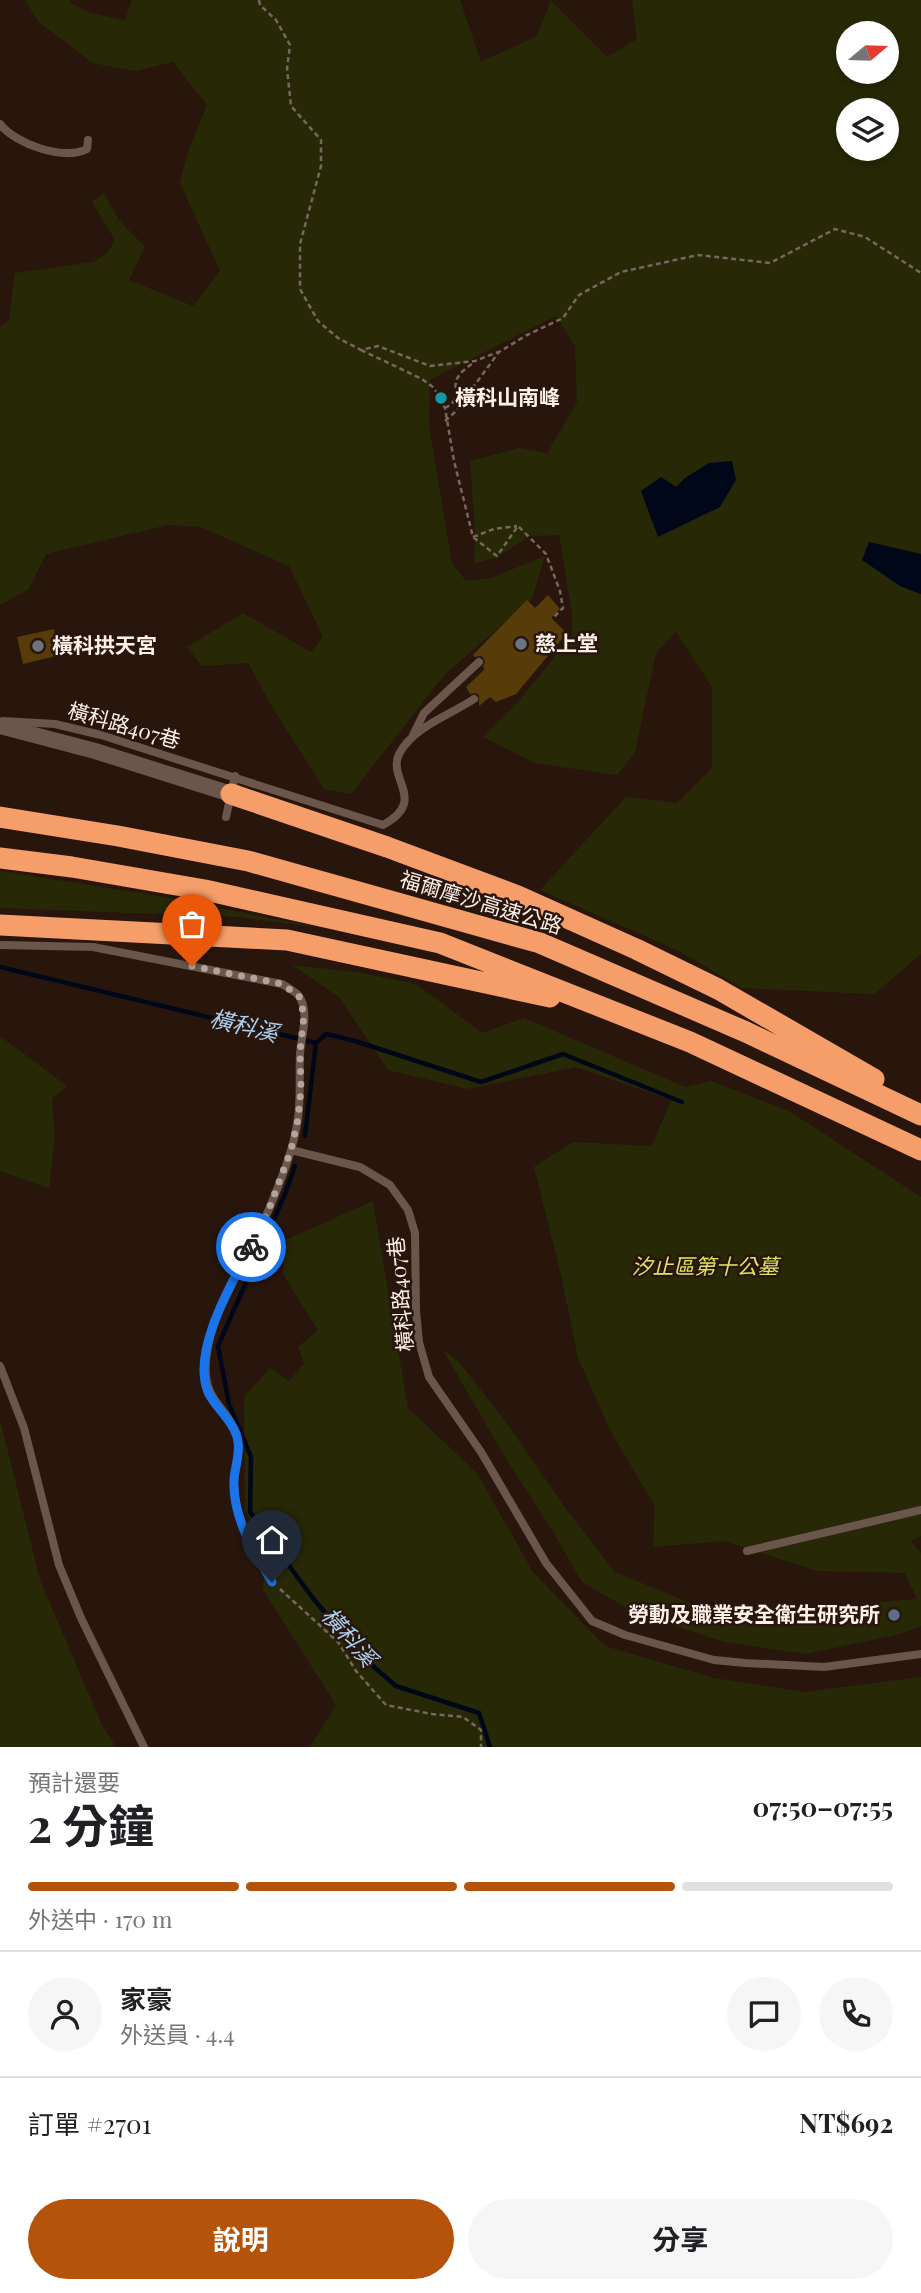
<!DOCTYPE html>
<html lang="zh-TW">
<head>
<meta charset="utf-8">
<style>
	:root { --surface:#fff; --page:#f6f6f6; --text:#202124; --muted:#757577; --line:#e0e0e0; --accent:#b45309 }
	body { margin:0; font-family:"Playfair Display","Noto Sans TC",serif; background:var(--page); color:var(--text); height:100vh; display:flex; flex-direction:column; font-size:26px; white-space:nowrap }
	* { box-sizing:border-box; margin:0 }
	p { font-size:23px; color:var(--muted) }
	.icon { flex:none; width:38px; height:38px; fill:none; stroke:currentColor; stroke-width:2; stroke-linecap:round; stroke-linejoin:round }
	.map { position:relative; height:1747px; overflow:hidden }
	.side { display:flex; flex-direction:column; background:var(--surface); flex:1 }
	.side>* { flex:none }
	.needle { width:46px; rotate:71deg }
	.controls { position:absolute; left:836px; top:21px; display:grid; gap:14px }
	.controls a { display:grid; place-items:center; width:63px; height:63px; border-radius:50%; background:var(--surface); box-shadow:0 4px 10px #0003; font-size:35px }
	.pin { position:absolute; display:grid; place-items:center; width:60px; height:60px; color:#fff; margin:-72px -30px; border-radius:50% 50% 50% 0; rotate:-45deg; box-shadow:0 0 7px #0007 }
	.pin .icon { rotate:45deg }
	.courier { position:absolute; display:grid; place-items:center; width:70px; height:70px; margin:-35px; border:5px solid #1a73e8; border-radius:50%; background:#fff; color:#222; box-shadow:0 2px 9px #0007 }
	.summary em { font-style:normal; font-weight:700 }
	.summary div { display:flex; flex-direction:column-reverse }
	.summary { display:flex; align-items:center; justify-content:space-between; height:119px; padding:0 28px }
	h1 { font-size:46px; font-weight:700; line-height:52px }
	.bar { display:grid; grid-template-columns:repeat(4,1fr); gap:10px 7px; align-content:center; height:84px; padding:0 28px }
	.bar i { height:9px; border-radius:5px; background:var(--line) }
	.bar .on { background:var(--accent) }
	.bar p { grid-column:span 4 }
	.line { display:flex; align-items:center; gap:18px; padding:0 28px; border-top:2px solid var(--line) }
	.line div { flex:1 }
	.round { display:grid; place-items:center; flex:none; width:74px; height:74px; border-radius:37px; background:var(--page) }
	.cta { display:flex; gap:14px; margin-top:auto; padding:14px 28px }
	.cta a { flex:1; height:80px; border-radius:42px; background:var(--accent); color:#fff; font-size:28px; font-weight:700; line-height:80px; text-align:center }
	.cta a+a { background:var(--page); color:var(--text) }
	.map>svg:first-child { display:block }
</style>
</head>
<body>
<div class="map">
<svg width="921" height="1747" viewBox="0 0 921 1747">
	<rect width="100%" height="100%" fill="#28160d"/>
	<path fill="#272806" fill-rule="evenodd" d="M25 0H70L71 3 90 13 125 20 132 0H460L481 62 537 36 551 1 607 57 637 39 632 0H921V554L869 542 900 586 921 594V954L874 994 742 988 679 951 540 890 626 797 677 803 712 768V687L676 632 656 653 635 752 617 775 535 763 483 737 519 701 572 635V614L559 535 530 536 497 557 474 564 475 532 470 461 519 448 547 453 577 403 575 346 556 316 430 380 429 425 452 563 466 581 491 578 545 556 532 599 445 674 351 794 324 789 271 705 248 663 202 666 187 647 243 613 311 652 323 637 289 566 200 527 168 525 46 554 29 589 0 605V327L9 319 15 273 94 262 108 252 115 240 92 202 104 193 119 220 145 247 129 280 193 306 220 271 180 183 187 155 207 105 173 62 136 71 92 63 38 21ZM849 33H887V72H849ZM849 110H887V149H849ZM732 461 658 537 661 477 676 487 709 463Z
		M0 871 153 895 316 927 239 917 0 908Z
		M292 965 362 973 416 984 482 1033 524 1018 685 1087 711 1081 789 1111 921 1197V1536L911 1541 921 1553V1626L900 1634 806 1654 724 1642 634 1612 582 1582 552 1530 506 1459 443 1350 459 1362 503 1418 569 1513 615 1572 690 1603 782 1610 917 1599 905 1573 817 1571 724 1541 653 1547 655 1506 611 1432 578 1358 561 1275 534 1167 573 1142 652 1146 671 1100 576 1067 467 1089 388 1070 339 997Z
		M0 1036 67 1086 52 1099 55 1138 49 1188 0 1171Z
		M373 1201 408 1408 477 1473 533 1572 605 1646 714 1678 805 1692 921 1677V1747H310L336 1705 263 1590 266 1555 245 1509 244 1397 270 1368 289 1381 304 1364 298 1347 318 1330 284 1276 281 1242Z
		M0 1420 40 1580 102 1725 116 1747H0Z"/>
	<path fill="#000718" d="M732 461 736 480 720 507 658 537 641 491 661 477 676 487 685 478 709 463Z
		M869 542 921 554V594L900 586 862 560Z"/>
	<g fill="none" stroke-linecap="round" stroke-linejoin="round">
		<path stroke="#000718" stroke-width="4.5" d="M0 967 316 1043 305 1136
			M316 1043 326 1034 355 1041 481 1082 563 1054 682 1102
			M295 1166 285 1194 218 1346 229 1404 251 1457 250 1512 312 1597 358 1653 396 1686 479 1713 490 1747"/>
	</g>
	<path fill="#573c0a" d="M548 595 560 609 551 618 567 633 516 694 496 702 490 697 479 706V695L475 693 470 694 466 687 485 669 483 667 485 661 482 656 474 657 473 655 527 600 535 608Z
		M54 629 60 655 23 664 17 637Z"/>
	<g fill="none" stroke-linecap="round" stroke-linejoin="round">
		<path stroke="#77675f" stroke-width="2.5" stroke-dasharray="5 3.5" stroke-linecap="butt" d="M259 0 260 5 276 20 290 45 287 69 291 106 321 140V166L300 244V289L318 321 338 338 361 350 378 346 430 366 475 361 498 352
			M361 350 422 379 434 388 445 408 454 461 473 537 497 556 518 526 546 554 560 591 563 608 552 619
			M445 408 452 404 457 394C452 378 461 372 473 363
			M445 421 454 413 499 352 527 335 563 318 579 295 621 272 698 255 770 263 835 229 865 237 921 273
			M473 537 494 529 517 526
			M280 1589 338 1642 356 1671 386 1705 432 1714 463 1717 481 1730V1747"/>
		<path stroke="#6b564b" stroke-width="8" d="M0 124C15 144 64 161 87 149L88 140
			M3 721 55 724 101 735 383 825C428 801 387 779 399 754 413 727 450 715 474 699
			M413 735 424 713 479 662
			M226 817 235 776
			M0 945 93 947 282 984C287 987 295 991 299 996 310 1013 301 1036 300 1054 299 1075 301 1096 298 1118 294 1149 281 1180 269 1209 248 1258 211 1306 206 1360 202 1403 228 1405 237 1437 242 1451 234 1469 234 1484 235 1521 254 1551 272 1582
			M192 966 197 945
			M291 1150 360 1167 390 1185 408 1210 415 1233 416 1311 419 1342 429 1377 481 1452 546 1563 592 1621 625 1635 714 1660 745 1663 824 1667 921 1654
			M0 1366 24 1428 59 1565 81 1618 144 1747
			M747 1551 921 1510"/>
		<path stroke="#6b564b" stroke-width="16" d="M0 726 95 751 231 794"/>
		<path stroke="#f69e69" stroke-width="21" d="M231 794 387 847 518 896 636 949 718 989 874 1079
			M0 817 118 836 248 861 540 943 746 1032 921 1115
			M0 858 72 867 205 890 440 943 690 1042 921 1150
			M0 925 287 940 550 997"/>
	</g>
	<g fill="none" stroke-linecap="round" stroke-linejoin="round">
		<path stroke="#b2a49c" stroke-width="7" stroke-dasharray="0 12.6" d="M192 966 282 984 299 996 304 1015 300 1052 301 1089 298 1119 291 1150 269 1209 251 1247"/>
		<path stroke="#1a73e8" stroke-width="9" d="M251 1247C232 1283 191 1351 208 1392 216 1409 236 1423 238 1442 240 1454 235 1467 234 1479 232 1517 253 1550 272 1582"/>
	</g>
	<circle fill="#0f9aa8" stroke="#28160d" stroke-width="2.5" cx="441" cy="398" r="7"/>
	<g fill="#6b7280" stroke="#28160d" stroke-width="2.5">
		<circle cx="521" cy="644" r="7"/>
		<circle cx="38" cy="646" r="7"/>
	</g>
	<circle fill="#5c6f8a" stroke="#28160d" stroke-width="2.5" cx="894" cy="1615" r="7"/>
	<g text-anchor="middle" stroke-width="5" stroke-linejoin="round" paint-order="stroke">
		<g font-size="21" font-weight="bold" fill="#fdf0e9" stroke="#28160d" text-anchor="start">
			<text x="455" y="405">橫科山南峰</text>
			<text x="535" y="651">慈上堂</text>
			<text x="52" y="653">橫科拱天宮</text>
			<text x="880" y="1622" text-anchor="end">勞動及職業安全衛生研究所</text>
		</g>
		<g font-size="21" fill="#fdf0e9" stroke="#28160d">
			<text transform="translate(124 726) rotate(16)" y="7">橫科路407巷</text>
			<text transform="translate(481 903) rotate(17)" y="7">福爾摩沙高速公路</text>
			<text transform="translate(401 1294) rotate(-95)" y="7">橫科路407巷</text>
		</g>
		<g font-size="21" font-style="italic" fill="#dee363" stroke="#28160d">
			<text x="705" y="1274">汐止區第十公墓</text>
		</g>
		<g font-size="23" font-style="italic" fill="#a9d0ef" stroke="#28160d">
			<text transform="translate(244 1026) rotate(14)" y="8">橫科溪</text>
			<text transform="translate(349 1637) rotate(49)" y="8">橫科溪</text>
		</g>
	</g>
</svg>
<div class="controls">
<a><svg class="needle" viewBox="-14 -14 28 28"><path d="M0-13l5 13h-10z" fill="#e53935"/><path d="M0 13l5-13h-10z" fill="#757577"/></svg></a>
<a><svg class="icon" aria-label="layers" viewBox="0 0 24 24"><path d="M12 4l9 5-9 5-9-5zM3 14l9 5 9-5"/></svg></a>
</div>
<div class="pin" style="left:192px;top:966px;background:#ea580c"><svg class="icon" aria-label="bag" viewBox="0 0 24 24"><path d="M5 8h14l-1 12H6zM9 8a3 3 0 0 1 6 0"/></svg></div>
<div class="pin" style="left:272px;top:1582px;background:#1f2937"><svg class="icon" aria-label="home" viewBox="0 0 24 24"><path d="M3 11l9-7 9 7M6 9v11h12V9"/></svg></div>
<div class="courier" style="left:251px;top:1247px"><svg class="icon" aria-label="bike" viewBox="0 0 24 24"><circle cx="6" cy="16" r="4"/><circle cx="18" cy="16" r="4"/><path d="M6 16l4-8h5l3 8M10 8l3 8H6M13 5h3"/></svg></div>
</div>
<section class="side">
<div class="summary"><div><h1>2 分鐘</h1><p>預計還要</p></div><em>07:50–07:55</em></div>
<div class="bar"><i class="on"></i><i class="on"></i><i class="on"></i><i></i><p>外送中 · 170 m</p></div>
<div class="line" style="height:126px"><a class="round"><svg class="icon" aria-label="person" viewBox="0 0 24 24"><circle cx="12" cy="8" r="4"/><path d="M4 21q1-7 8-7t8 7"/></svg></a><div><b>家豪</b><p>外送員 · 4.4</p></div><a class="round"><svg class="icon" aria-label="chat" viewBox="0 0 24 24"><path d="M4 5h16v11H9l-5 4z"/></svg></a><a class="round"><svg class="icon" aria-label="phone" viewBox="0 0 24 24"><path d="M5 4h4l2 5-3 2q2 4 5 5l2-3 5 2v4C11 20 4 13 5 4z"/></svg></a></div>
<div class="line" style="height:91px"><div>訂單 #2701</div><b>NT$692</b></div>
<div class="cta"><a>說明</a><a>分享</a></div>
</section>
</body>
</html>
